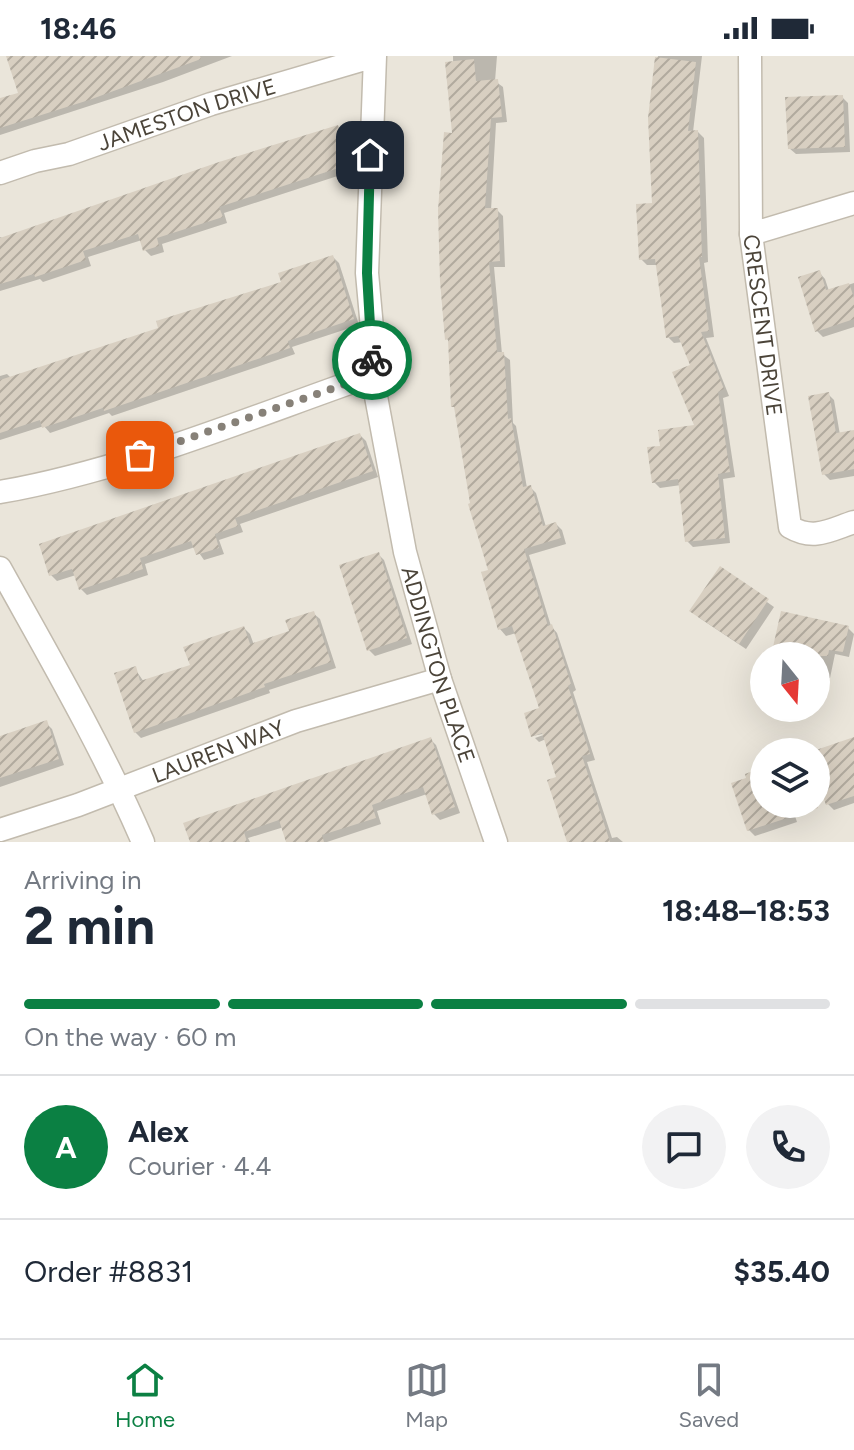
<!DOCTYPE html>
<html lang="en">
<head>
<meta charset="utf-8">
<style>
	:root { --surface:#fff; --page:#f2f2f3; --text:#1f2937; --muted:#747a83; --line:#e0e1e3; --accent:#0b8043 }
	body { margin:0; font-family:Figtree,sans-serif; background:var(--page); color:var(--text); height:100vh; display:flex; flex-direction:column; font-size:30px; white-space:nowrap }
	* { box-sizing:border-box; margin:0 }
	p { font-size:26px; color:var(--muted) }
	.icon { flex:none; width:44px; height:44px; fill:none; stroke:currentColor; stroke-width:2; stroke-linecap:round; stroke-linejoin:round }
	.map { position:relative; height:786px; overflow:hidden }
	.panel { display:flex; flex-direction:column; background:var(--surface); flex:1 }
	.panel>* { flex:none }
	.needle { width:52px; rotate:162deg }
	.buttons { position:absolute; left:750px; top:586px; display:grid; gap:16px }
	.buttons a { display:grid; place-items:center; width:80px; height:80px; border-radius:50%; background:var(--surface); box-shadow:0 8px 32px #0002; font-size:40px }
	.pin { position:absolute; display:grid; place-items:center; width:68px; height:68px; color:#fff; margin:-34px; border-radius:16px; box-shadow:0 4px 12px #0006 }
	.courier { position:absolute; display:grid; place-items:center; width:80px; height:80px; margin:-40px; border:6px solid #0b8043; border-radius:50%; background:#fff; color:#222; box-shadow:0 2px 10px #0007 }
	.headline em { font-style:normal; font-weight:700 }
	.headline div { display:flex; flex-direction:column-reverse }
	.headline { display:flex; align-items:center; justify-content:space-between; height:136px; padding:0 24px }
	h1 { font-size:52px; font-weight:700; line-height:60px }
	.bar { display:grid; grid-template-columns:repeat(4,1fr); gap:12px 8px; align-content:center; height:96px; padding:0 24px }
	.bar i { height:10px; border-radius:6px; background:var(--line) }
	.bar .on { background:var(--accent) }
	.bar p { grid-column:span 4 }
	.line { display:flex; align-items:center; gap:20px; padding:0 24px; border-top:2px solid var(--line) }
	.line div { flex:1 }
	.round { display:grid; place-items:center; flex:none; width:84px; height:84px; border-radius:42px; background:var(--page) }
	.status { display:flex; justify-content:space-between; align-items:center; height:56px; padding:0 40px; background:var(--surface); direction:ltr }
	.status svg { height:22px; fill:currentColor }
	.tabs { display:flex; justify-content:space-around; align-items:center; height:112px; border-top:2px solid var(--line); background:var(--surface); font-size:22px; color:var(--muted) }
	.tabs a { display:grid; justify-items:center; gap:4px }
	.tabs .on { color:var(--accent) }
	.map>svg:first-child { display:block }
</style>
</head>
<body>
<div class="status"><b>18:46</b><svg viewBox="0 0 49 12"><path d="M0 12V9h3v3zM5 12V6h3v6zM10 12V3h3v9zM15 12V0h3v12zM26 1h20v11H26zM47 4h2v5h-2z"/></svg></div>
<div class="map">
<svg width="854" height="786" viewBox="0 0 854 786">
	<defs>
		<pattern id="building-hatch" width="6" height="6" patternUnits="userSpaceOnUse" patternTransform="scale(2)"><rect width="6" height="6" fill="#d8cfc1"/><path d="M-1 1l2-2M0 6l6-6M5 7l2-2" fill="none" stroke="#b1aa9e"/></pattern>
	</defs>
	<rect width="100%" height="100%" fill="#f6f3ec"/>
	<path fill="#eae5da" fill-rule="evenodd" d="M0 0H854V786H0ZM764 600H816V652H764ZM764 696H816V748H764Z"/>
	<path fill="#0003" d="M20 0H232L163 26 0 79V44L21 38Z
		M453 0H497L495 25 503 31 507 66 496 67 491 154H497L503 160 505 211H494L502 298 510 304 513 367 516 370 527 432 530 431 536 437 546 471 556 468 562 474 566 488 529 499 551 570 557 577 576 634 573 636 595 704 587 706 612 782 617 781 623 786H570L559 722 546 683 539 686 535 682 552 676 533 680 541 654 516 577 506 580 500 573 483 518 490 515 450 286 447 283 454 79Z
		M658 0H702L693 76H698L704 82 708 206 704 207 714 281 706 282 729 340 723 342 735 421 723 423 730 487 693 491 687 485 681 429 660 432 654 426 662 391 696 370 692 310 683 286 674 287 668 281 658 209H647L641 203 654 149 650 62Z
		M842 41 848 47 850 96 796 98 789 92Z
		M338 71 344 77 356 114 224 157 227 167 162 188 164 196 151 200 145 194 142 184 88 201 91 210 43 226 40 223 0 235V181L5 183Z
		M333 201 339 207 359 269 292 291 295 298 112 360 109 357 50 377 44 370 0 384V320L7 318 11 322 161 274 283 228Z
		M819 216 825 223 829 235 854 227V271L823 281 817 275Z
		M828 338 834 344 840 379 854 376V420L830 424 824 418Z
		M360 379 366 385 378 421 240 468 243 476 219 484 224 498 204 504 195 491 145 508 148 519 87 539 81 533 76 519 57 525 51 519Z
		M378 498 384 504 412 588 375 600 369 594Z
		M720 513 774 551 746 593 698 561Z
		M313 557 320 563 336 612 269 634 270 637 141 682 135 676V613L144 626 192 610 244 572 250 578 254 589 291 577Z
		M848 572 854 578 849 601 835 598 830 622 816 619V600H773Z
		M46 667 52 673 64 709 0 731V682Z
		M430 683 436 689 460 757 440 764 434 758 427 738 377 755 381 768 327 786H289L284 771 248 782 250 786H192Z
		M854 684V747L834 754 828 748 816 714V696Z
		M764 718V748H791L797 766 755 780 749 774Z"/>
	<path fill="url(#building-hatch)" d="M6 0H200L201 3 89 44 0 72V42L18 37Z
		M655 1 696 6 688 75 698 74 702 201H699L709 275 701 276 724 333 718 336 730 416 718 418 725 482 685 486 678 423 652 427 647 391 660 390 658 374 694 369 672 316 690 309 678 280 666 282 655 203 639 204 636 148 652 147 648 62Z
		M474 3 476 25 498 23 502 61 491 62 485 152H498L500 205 489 206 497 296H504L508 363 511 362 523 431 531 429 543 470 556 466 561 482 524 493 548 570 552 568 571 628 568 630 590 698 582 700 610 786H567L547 724 556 721 542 677 531 681 524 657 539 652 512 570 498 574 481 516 488 514 468 448 470 447 454 351H451L448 283 445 284 440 225 438 154 444 76 452 77 445 6Z
		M843 39 845 91 788 93 785 41Z
		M338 69 351 108 219 151 223 161 157 182 159 190 143 195 138 178 83 195 86 204 35 221 34 218 0 228V182L219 106Z
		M333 199 354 263 288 285 290 292 104 355 103 352 42 372 40 364 0 377V324L158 272 156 265 281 226 278 217Z
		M820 214 826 234 849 227 854 242V263L815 276 798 221Z
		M829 336 836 377 854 374V413L822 419 808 340Z
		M360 377 373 415 235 462 238 470 215 478 219 492 196 499 191 485 140 502 143 513 79 534 72 513 49 520 39 488Z
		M379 496 407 582 367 595 339 509Z
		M720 510 769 543 739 588 689 555Z
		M314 555 331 606 264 628 265 631 134 677 114 617 136 610 140 625 190 609 183 591 244 570 250 588 289 575 285 564Z
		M781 555 849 570 843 596 829 594 828 600H771Z
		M47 664 59 703 0 722V680Z
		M431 681 455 751 432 759 423 731 372 749 376 762 322 779 324 786H286L279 764 244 776 247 786H190L183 767Z
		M854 681V740L826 749 816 720V694Z
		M764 711V748H818V752L747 775 731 727 746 722 745 718Z"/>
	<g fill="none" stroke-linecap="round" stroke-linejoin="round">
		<g stroke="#c2bbae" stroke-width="25">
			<g id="minor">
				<path id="s1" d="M750 0 751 178 790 471C814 485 830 474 854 466"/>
				<path id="s2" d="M0 117 35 105 69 98 211 48 375 0 367 217 372 272V319L405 496 440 623 496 786"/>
				<path d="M751 178 854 147"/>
				<path d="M0 436C126 414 251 361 372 319"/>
				<path d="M0 512C50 602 102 691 143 786"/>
				<path id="s3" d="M0 774 78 749 296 665 440 623"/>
			</g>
		</g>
		<use href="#minor" stroke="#fff" stroke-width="22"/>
	</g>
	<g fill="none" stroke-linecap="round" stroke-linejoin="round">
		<path stroke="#878178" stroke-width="8" stroke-dasharray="0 14.4" d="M140 399 372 319V304"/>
		<path stroke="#0b8043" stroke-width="10" d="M370 99 367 217 372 304"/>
	</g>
	<g text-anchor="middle" stroke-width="7" stroke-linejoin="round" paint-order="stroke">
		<g font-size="22" fill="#4b4439" stroke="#fff">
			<text dy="8" stroke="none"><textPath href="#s2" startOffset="196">JAMESTON DRIVE</textPath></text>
			<text dy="8" stroke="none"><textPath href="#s1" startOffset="270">CRESCENT DRIVE</textPath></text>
			<text dy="8" stroke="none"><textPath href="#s2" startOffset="1010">ADDINGTON PLACE</textPath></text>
			<text dy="8" stroke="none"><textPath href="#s3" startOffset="232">LAUREN WAY</textPath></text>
		</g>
	</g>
</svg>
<div class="buttons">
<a><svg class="needle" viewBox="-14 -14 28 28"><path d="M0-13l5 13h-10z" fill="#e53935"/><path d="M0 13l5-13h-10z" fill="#747a83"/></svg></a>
<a><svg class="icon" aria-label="layers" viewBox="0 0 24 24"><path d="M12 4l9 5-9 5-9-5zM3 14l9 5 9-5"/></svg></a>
</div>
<div class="pin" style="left:140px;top:399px;background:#ea580c"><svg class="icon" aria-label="bag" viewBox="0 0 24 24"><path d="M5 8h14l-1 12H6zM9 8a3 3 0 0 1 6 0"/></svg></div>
<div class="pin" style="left:370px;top:99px;background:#1f2937"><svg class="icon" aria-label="home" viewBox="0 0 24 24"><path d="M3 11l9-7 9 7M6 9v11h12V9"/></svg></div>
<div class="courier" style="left:372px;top:304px"><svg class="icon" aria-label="bike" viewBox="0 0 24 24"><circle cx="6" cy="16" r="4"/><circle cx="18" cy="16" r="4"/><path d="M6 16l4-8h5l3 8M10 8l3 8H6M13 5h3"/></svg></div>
</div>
<section class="panel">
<div class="headline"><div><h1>2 min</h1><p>Arriving in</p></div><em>18:48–18:53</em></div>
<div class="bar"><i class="on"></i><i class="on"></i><i class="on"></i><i></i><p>On the way · 60 m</p></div>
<div class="line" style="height:144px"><b class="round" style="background:var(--accent);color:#fff">A</b><div><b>Alex</b><p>Courier · 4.4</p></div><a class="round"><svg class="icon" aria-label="chat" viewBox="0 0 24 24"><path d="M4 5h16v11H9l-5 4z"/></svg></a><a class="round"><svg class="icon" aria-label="phone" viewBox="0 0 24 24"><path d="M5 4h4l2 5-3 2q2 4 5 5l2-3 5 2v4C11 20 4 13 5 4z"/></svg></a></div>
<div class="line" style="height:104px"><div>Order #8831</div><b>$35.40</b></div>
</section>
<nav class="tabs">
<a class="on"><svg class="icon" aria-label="home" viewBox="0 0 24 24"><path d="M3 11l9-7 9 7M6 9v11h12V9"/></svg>Home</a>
<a><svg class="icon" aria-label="map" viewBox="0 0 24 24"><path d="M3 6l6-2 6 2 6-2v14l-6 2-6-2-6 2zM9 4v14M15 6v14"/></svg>Map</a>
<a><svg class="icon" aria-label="saved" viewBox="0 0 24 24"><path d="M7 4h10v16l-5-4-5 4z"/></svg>Saved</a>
</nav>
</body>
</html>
